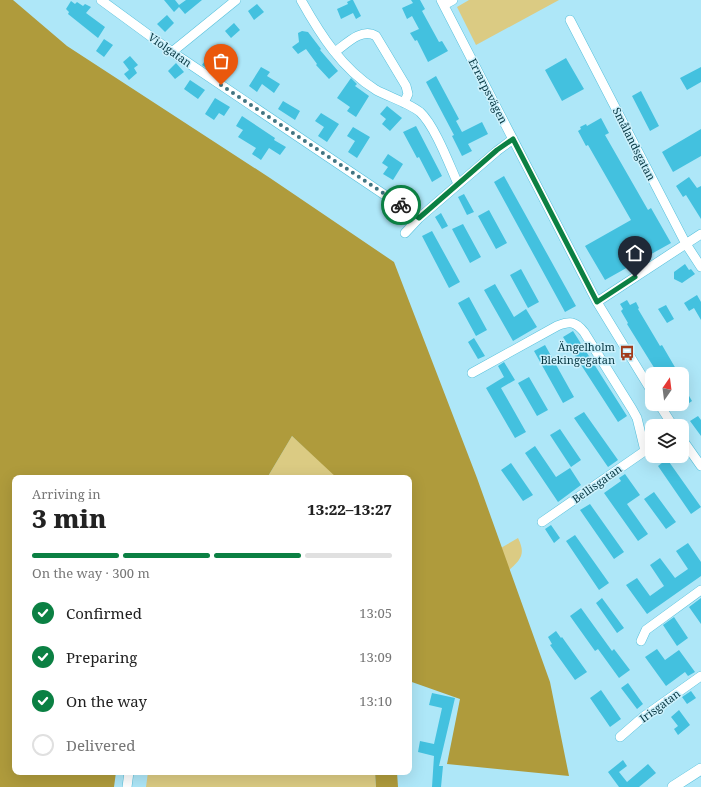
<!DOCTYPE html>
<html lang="en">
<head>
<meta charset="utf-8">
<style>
	:root { --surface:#fff; --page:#f6f6f6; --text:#222; --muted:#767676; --line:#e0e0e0; --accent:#0b8043 }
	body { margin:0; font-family:"Noto Serif",serif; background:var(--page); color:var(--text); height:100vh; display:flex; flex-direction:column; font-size:15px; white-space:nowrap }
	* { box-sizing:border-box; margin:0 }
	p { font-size:13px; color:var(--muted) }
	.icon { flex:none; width:22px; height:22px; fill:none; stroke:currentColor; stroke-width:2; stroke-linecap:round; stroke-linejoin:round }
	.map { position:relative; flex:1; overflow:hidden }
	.drawer { position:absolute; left:12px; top:475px; width:400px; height:300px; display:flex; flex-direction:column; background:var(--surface); border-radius:8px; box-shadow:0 4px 16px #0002 }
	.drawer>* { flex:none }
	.needle { width:26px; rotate:14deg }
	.controls { position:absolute; left:645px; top:367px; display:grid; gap:8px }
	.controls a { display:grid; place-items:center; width:44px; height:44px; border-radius:8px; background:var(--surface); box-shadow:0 4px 16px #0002; font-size:20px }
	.pin { position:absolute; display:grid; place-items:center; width:34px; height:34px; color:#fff; margin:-41px -17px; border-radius:50% 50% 50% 0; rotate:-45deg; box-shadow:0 0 4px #0007 }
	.pin .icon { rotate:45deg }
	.courier { position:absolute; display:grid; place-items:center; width:40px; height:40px; margin:-20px; border:3px solid #0b8043; border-radius:50%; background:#fff; color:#222; box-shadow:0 1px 5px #0007 }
	.head em { font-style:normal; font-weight:800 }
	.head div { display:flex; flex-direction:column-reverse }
	.head { display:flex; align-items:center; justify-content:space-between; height:68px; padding:0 20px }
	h1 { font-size:26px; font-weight:800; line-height:30px }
	.bar { display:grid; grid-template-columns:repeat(4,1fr); gap:6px 4px; align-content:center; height:48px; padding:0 20px }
	.bar i { height:5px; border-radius:3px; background:var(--line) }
	.bar .active { background:var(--accent) }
	.bar p { grid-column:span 4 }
	ol { padding:0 20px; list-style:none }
	li { display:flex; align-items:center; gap:12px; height:44px }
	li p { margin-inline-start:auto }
	li .icon { padding:4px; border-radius:50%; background:var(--accent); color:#fff; stroke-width:4 }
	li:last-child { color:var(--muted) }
	li i { width:22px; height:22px; border:2px solid var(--line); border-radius:50% }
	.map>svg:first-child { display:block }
</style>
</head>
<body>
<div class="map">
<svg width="701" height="787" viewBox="0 0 701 787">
	<rect width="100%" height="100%" fill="#aee7f8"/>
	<path fill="#dbcb83" d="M469 0H559L476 45 457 7Z
		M292 436 335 475 337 478H267Z
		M518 538C526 554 521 560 508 571L499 549Z
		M148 772H375L376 787H146Z"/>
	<path fill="#af9b3c" d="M0 0H13L67 46 270 178 394 262 477 478 550 682 569 776 447 764 460 699 409 681V478H337L292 436 267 478H15V772H116L114 787H0Z
		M375 772H397L398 787H376Z"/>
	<path fill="#43c1df" d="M164 0H175L179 5 186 0H202L185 14 179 7 174 12Z
		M351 0H353L361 16 356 19 353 13 341 19 337 9 348 4 347 2Z
		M411 0H420L425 9 422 11 439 42 442 41 448 51 428 62 417 40 415 41 410 33 419 29 412 16 407 19 402 8 413 3Z
		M71 1 75 4 77 2 83 6 85 4 91 7 86 13 105 27 98 38 68 14 69 12 66 9Z
		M257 4 264 12 254 20 248 11Z
		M167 15 174 23 165 32 157 24Z
		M234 23 240 30 231 38 225 31Z
		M302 31 308 32 321 49 320 50 338 71 329 79 316 65 317 64 306 49 298 54 292 47 299 42 298 33Z
		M104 39 113 45 104 57 96 51Z
		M212 51 217 57 205 67 202 65Z
		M130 56 138 65 134 68 137 73 129 80 124 74 129 70 123 62Z
		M566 58 584 89 562 101 545 70Z
		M176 63 184 72 175 79 168 71Z
		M261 67 270 72 267 76 280 84 274 93 262 84 257 92 249 86Z
		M701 67V82L687 90 680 78Z
		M436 76 459 119 456 121 462 132 482 122 488 134 468 144 472 151 462 156 452 136 454 135 426 82Z
		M351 78 357 84 355 86 369 96 356 117 347 111 350 107 337 98Z
		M190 80 205 90 198 99 184 89Z
		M641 91 659 126 650 131 632 96Z
		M215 98 230 107 224 116 219 113 214 120 205 114Z
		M283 101 300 111 295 120 278 109Z
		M387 106 402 118 390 131 382 124 386 119 380 114Z
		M321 113 339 124 327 142 318 136 324 127 315 121Z
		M242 116 275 138 274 140 286 147 280 155 269 148 261 160 252 154 256 148 238 137 243 130 236 126Z
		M601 118 609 133 605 135 648 210 651 208 671 243 605 280 585 246 631 220 588 145 586 146 578 131 581 129 580 127 586 124 587 126Z
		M416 126 442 176 432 182 419 157 417 158 403 132Z
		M353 127 370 137 357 158 348 152 355 141 347 136Z
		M701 129V156L673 172 662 152Z
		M388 154 403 164 393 180 383 174 388 167 382 163Z
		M504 176 576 306 565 312 494 182Z
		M689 177 697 188 701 186V219L686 195 683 197 676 186Z
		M464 194 474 212 467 215 458 197Z
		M489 210 507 243 496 249 478 216Z
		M441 213 448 226 442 229 435 217Z
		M463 224 481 257 470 263 452 229Z
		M432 231 460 282 449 288 422 236Z
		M685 264 689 270 691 269 695 274 682 283 674 279V272Z
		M521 269 539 302 528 308 510 275Z
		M495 284 514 317 526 309 537 327 513 341 484 290Z
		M697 295 701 302V320L694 308 689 311 684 303Z
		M469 297 487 330 476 336 458 303Z
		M627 300 630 305 636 302 639 308 638 309 660 346 662 345 676 369 669 374H658L627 324 628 323 621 311 623 309 620 304Z
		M666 305 674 319 667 323 658 309Z
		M573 331 627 416 618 422 563 337Z
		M474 338 485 356 478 359 468 342Z
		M545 345 574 397 563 403 534 351Z
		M504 362 515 380 501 388 526 432 515 438 486 388 504 377 498 366Z
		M529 377 548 410 537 416 518 383Z
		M682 384 692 401 682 408Z
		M584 412 618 460 608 467 574 418Z
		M698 416 701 420V436L690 421Z
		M560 429 581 460 571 467 550 435Z
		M535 446 556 477 570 468 581 485 558 502 525 453Z
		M667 459 701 507 691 514 658 466Z
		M511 463 533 495 523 501 501 470Z
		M625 474 640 495 627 504 648 534 638 541 604 493 621 481 619 478Z
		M654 492 676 522 666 529 644 499Z
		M590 504 624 552 614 559 580 510Z
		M551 525 560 538 554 543 545 529Z
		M575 535 609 583 599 590 566 541Z
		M688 543 701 562V576L647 614 626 585 637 578 650 596 664 586 650 565 660 558 675 578 688 569 676 551Z
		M602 598 624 628 617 633 596 603Z
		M701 598V624L689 607Z
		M581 608 612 651 614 649 630 670 619 678 598 649 595 651 570 616Z
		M674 617 688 638 677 646 663 625Z
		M556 631 561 638 562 637 587 672 575 680 550 645 552 644 548 637Z
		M657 649 665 660 679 650 695 672 688 676 685 672 666 686 645 657Z
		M628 683 643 704 637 709 621 688Z
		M601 690 621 719 610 727 590 698Z
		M691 691 696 698 687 704 682 697Z
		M432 693 455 698 439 766H443L441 787H432L434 756 418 752 420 741 434 744 442 708 429 705Z
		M679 710 690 725 678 735 674 729 678 726 671 717Z
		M623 760 627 766 619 772 627 782 648 764 656 773 639 787H619L608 772Z"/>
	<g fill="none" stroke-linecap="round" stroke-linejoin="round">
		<g stroke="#57c0db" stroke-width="10">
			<path id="minor" d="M101 0 172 52 419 218
				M301 0C320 34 342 69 376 90 389 97 409 103 420 112 435 126 449 164 458 184
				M441 0 597 302 652 392
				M444 5 453 0
				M570 20 686 244 701 267
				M172 52 236 0
				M335 52C346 44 362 27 376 36L406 86 408 94 404 103
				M405 233 419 218 497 151 513 139
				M597 302 701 234
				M472 373 557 326C570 321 575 321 584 332L632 409 637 418 645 451
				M659 404 673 426
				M682 439 701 466
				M542 522 652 446
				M641 641 646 630 701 590
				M620 737 643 717 701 676
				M127 787 129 772"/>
		</g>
		<g stroke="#57c0db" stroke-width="12">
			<path id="tertiary" d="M673 787 701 769"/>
		</g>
		<use href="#minor" stroke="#fff" stroke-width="9"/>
		<use href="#tertiary" stroke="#fff" stroke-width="11"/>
	</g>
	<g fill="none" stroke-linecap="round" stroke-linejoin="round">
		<path stroke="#417481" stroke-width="4" stroke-dasharray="0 7.2" d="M221 85 401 205"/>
		<path stroke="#0b8043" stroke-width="5" d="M401 205 419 218 497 150 513 139 597 302 635 277"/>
	</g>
	<defs>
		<g id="bus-bare" transform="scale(1.2)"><path d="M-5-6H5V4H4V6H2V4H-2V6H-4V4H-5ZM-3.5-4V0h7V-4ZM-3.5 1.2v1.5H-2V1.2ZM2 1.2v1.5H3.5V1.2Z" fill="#a23b1b" stroke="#ccf1fc" stroke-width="2.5" paint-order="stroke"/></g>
	</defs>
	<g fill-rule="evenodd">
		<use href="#bus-bare" x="627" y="353"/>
	</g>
	<g text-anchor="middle" stroke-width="3" stroke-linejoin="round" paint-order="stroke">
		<g font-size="11" fill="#063641" stroke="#ccf1fc">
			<text transform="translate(170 50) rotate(35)" y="4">Violgatan</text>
			<text transform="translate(488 91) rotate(63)" y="4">Errarpsvägen</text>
			<text transform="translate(634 144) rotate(63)" y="4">Smålandsgatan</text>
			<text transform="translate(597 484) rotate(-35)" y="4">Bellisgatan</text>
			<text transform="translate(660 706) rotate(-36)" y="4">Irisgatan</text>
		</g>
		<g font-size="11" fill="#063641" stroke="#ccf1fc" text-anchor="end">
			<text x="615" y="351">Ängelholm<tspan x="615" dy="13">Blekingegatan</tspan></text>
		</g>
	</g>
</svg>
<div class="controls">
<a><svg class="needle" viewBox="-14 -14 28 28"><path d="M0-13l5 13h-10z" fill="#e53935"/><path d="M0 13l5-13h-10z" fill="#767676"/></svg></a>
<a><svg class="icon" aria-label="layers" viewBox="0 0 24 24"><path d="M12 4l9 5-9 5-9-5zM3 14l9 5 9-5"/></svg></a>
</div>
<div class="pin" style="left:221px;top:85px;background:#ea580c"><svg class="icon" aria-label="bag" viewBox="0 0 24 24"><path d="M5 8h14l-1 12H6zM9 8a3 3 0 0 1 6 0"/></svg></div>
<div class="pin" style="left:635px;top:277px;background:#1f2937"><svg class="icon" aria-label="home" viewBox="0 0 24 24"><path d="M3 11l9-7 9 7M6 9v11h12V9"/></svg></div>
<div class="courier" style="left:401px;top:205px"><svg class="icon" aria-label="bike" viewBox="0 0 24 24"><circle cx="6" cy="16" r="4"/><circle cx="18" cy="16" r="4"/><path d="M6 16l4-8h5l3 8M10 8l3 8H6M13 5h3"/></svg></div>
<section class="drawer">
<div class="head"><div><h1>3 min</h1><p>Arriving in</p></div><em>13:22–13:27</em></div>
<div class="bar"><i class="active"></i><i class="active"></i><i class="active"></i><i></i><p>On the way · 300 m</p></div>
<ol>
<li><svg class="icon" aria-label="check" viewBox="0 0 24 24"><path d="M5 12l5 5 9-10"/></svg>Confirmed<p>13:05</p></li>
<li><svg class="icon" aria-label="check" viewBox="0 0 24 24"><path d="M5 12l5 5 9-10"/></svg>Preparing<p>13:09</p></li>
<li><svg class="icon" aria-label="check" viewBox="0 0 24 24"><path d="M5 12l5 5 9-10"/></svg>On the way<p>13:10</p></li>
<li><i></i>Delivered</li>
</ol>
</section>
</div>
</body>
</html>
